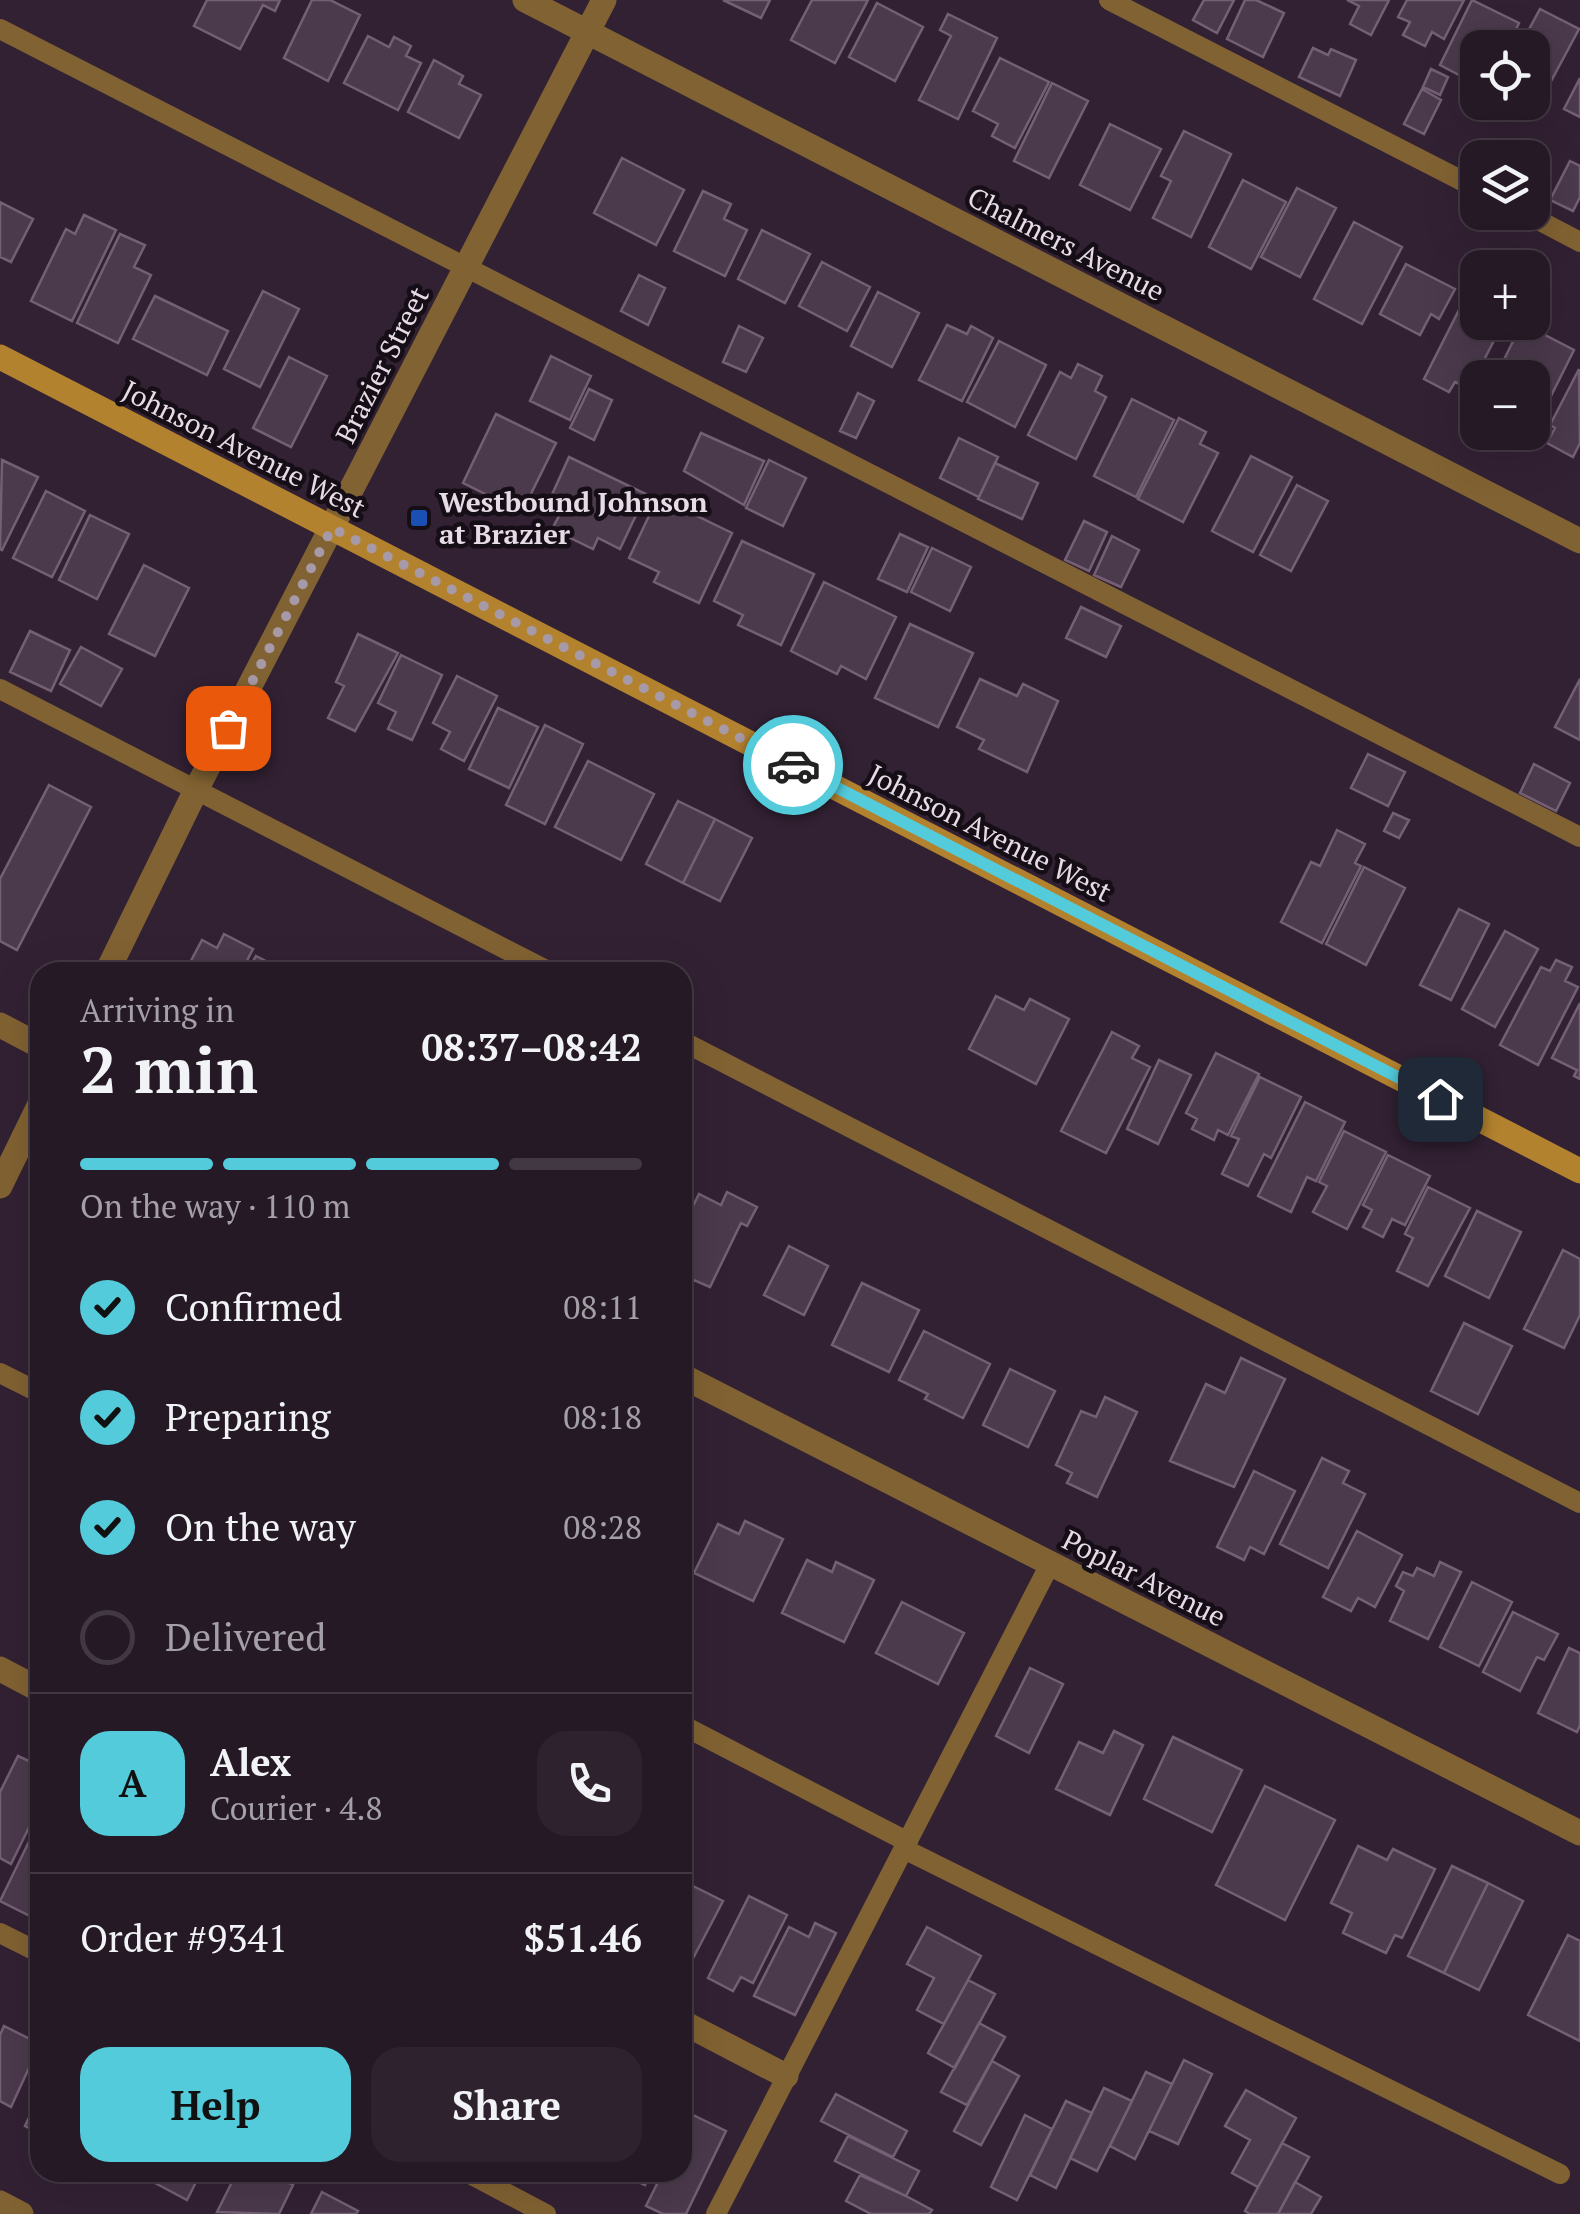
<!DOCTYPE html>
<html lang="en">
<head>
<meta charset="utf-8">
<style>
	:root { --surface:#261926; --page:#2e222e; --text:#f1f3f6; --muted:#a4a0a7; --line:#423843; --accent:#53cbdb }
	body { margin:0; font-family:"PT Serif",serif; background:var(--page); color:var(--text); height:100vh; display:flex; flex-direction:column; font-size:38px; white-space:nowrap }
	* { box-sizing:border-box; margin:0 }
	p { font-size:32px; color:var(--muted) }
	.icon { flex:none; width:55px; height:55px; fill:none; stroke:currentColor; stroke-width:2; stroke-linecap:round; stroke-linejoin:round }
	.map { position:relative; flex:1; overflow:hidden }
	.side { position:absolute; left:30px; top:962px; width:662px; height:1220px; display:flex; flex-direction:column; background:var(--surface); border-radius:30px; box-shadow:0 10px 40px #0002,0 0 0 2px var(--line) }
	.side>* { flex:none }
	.fabs { position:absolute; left:1460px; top:30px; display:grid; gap:20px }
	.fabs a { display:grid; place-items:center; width:90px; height:90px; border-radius:20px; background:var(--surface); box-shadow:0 10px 40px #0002,0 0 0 2px var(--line); font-size:50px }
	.pin { position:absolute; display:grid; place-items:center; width:85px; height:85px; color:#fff; margin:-42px; border-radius:20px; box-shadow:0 5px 15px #0006 }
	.courier { position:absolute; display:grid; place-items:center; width:100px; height:100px; margin:-50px; border:8px solid #53cbdb; border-radius:50%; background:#fff; color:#222; box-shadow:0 2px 12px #0007 }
	.headline em { font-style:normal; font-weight:800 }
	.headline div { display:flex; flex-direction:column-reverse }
	.headline { display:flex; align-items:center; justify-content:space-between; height:170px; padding:0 50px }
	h1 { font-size:65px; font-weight:800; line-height:75px }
	.bar { display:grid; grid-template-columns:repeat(4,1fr); gap:15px 10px; align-content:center; height:120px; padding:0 50px }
	.bar i { height:12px; border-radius:8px; background:var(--line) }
	.bar .current { background:var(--accent) }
	.bar p { grid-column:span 4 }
	.line { display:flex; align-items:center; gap:25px; padding:0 50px; border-top:2px solid var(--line) }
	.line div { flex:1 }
	.round { display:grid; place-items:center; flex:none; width:105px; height:105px; border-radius:30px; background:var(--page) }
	ol { padding:0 50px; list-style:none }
	li { display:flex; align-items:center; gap:30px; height:110px }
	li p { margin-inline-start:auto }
	li .icon { padding:10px; border-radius:50%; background:var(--accent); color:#111; stroke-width:4 }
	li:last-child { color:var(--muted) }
	li i { width:55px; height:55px; border:5px solid var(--line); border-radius:50% }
	.action { display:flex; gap:20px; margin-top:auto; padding:20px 50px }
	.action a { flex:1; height:115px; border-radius:30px; background:var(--accent); color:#111; font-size:40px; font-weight:800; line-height:115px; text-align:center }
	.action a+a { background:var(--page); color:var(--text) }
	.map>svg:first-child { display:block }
</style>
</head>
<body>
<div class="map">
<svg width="1580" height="2214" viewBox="0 0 1580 2214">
	<rect width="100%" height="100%" fill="#322133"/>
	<path fill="#4b394c" stroke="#746075" stroke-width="2.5" d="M207 0H280L275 11 263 5 240 49 194 26Z
		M312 0H330L360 15 328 81 284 58Z
		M723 0H770L761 18Z
		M812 0H868L835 63 791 40Z
		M1204 0H1234L1217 33 1193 20Z
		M1245 0H1256L1284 13 1263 57 1227 39Z
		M1347 0H1389L1371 35 1350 24 1359 6Z
		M1407 0H1464L1444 39 1432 32 1425 46 1403 35 1410 22 1398 17Z
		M1472 0 1519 23 1507 48H1478V85L1440 65Z
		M877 3 923 27 895 81 849 57Z
		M1540 9 1579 29 1542 98 1532 93V48H1519Z
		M948 14 997 38 958 119 919 100 951 36 940 30Z
		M368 36 389 47 394 37 411 46 406 56 421 63 398 110 344 83Z
		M1313 48 1328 55 1331 49 1356 60 1340 96 1299 77Z
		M1000 58 1049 82 1015 148 992 136 998 124 973 111Z
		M434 60 463 76 459 84 481 95 459 138 408 112Z
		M1431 69 1448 77 1440 95 1423 87Z
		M1580 78V117L1564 109Z
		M1052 83 1088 101 1049 178 1014 161Z
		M1422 89 1441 100 1424 134 1404 124Z
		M1110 124 1161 149 1130 210 1080 185Z
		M1184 131 1231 154 1191 237 1153 218 1171 181 1161 176Z
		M622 158 684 190 656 245 594 213Z
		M1570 161 1580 166V197L1573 211 1550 200Z
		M1243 180 1286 202 1251 269 1209 247Z
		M1297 188 1336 208 1300 277 1261 257Z
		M703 191 731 204 724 219 747 230 725 276 674 251Z
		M0 202 33 219 11 262 0 257Z
		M84 215 116 230 72 321 31 301 66 229 75 234Z
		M1354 222 1402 247 1362 324 1314 299Z
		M762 230 810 254 785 303 738 279Z
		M120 234 145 245 134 267 151 275 118 343 77 323Z
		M822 262 870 287 847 331 799 306Z
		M1406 264 1455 289 1439 319 1431 314 1420 335 1380 314Z
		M639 275 665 288 648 325 621 311Z
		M263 291 299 309 260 387 224 369Z
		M878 292 919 313 892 367 851 346Z
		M155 296 228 331 207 375 133 339Z
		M1462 304 1478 312V322L1502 325 1469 389 1455 382 1449 392 1424 379Z
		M1522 323 1574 350 1537 424 1532 422V378H1495Z
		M947 325 967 334 971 326 993 338 962 401 919 380Z
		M739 326 763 338 746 372 723 362Z
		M999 341 1046 365 1015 427 967 402Z
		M551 356 591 376 570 420 530 401Z
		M289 357 327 376 291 447 253 428Z
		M1078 364 1102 376 1095 391 1106 397 1076 459 1028 435 1060 372 1071 378Z
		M1579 369 1580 443 1573 457 1547 443 1555 428 1550 425Z
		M589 389 612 400 594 440 570 428Z
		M858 393 874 401 856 438 840 431Z
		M1132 399 1174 420 1136 497 1094 476Z
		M496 414 556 443 522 512 463 483Z
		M1179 418 1206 432 1200 444 1218 453 1183 522 1138 499Z
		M701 433 764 461 744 505 684 471Z
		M959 438 998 457 979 497 940 478Z
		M1251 456 1292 477 1253 552 1212 531Z
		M569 457 646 494 620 549 598 538 593 549 552 529 559 516 545 510Z
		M2 460 38 477 2 550 0 549Z
		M769 460 806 478 783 526 746 508Z
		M995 463 1038 483 1022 519 978 499Z
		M1297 485 1328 501 1291 571 1260 555Z
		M46 491 85 511 52 577 13 558Z
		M658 497 732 533 699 603 654 582 659 572 629 558Z
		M90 515 129 534 97 599 59 580Z
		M1084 521 1107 532 1089 571 1065 560Z
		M900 534 928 547 907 592 878 579Z
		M1112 536 1139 550 1121 587 1094 575Z
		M742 541 814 574 781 645 738 625 743 615 714 601Z
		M932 548 971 567 950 611 911 592Z
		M144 565 189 588 155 656 109 634Z
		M824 582 896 617 866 679 841 666 837 674 791 651Z
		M1081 607 1121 626 1106 657 1066 638Z
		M910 624 973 653 938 727 875 698Z
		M30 631 70 650 51 691 10 672Z
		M358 634 398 653 355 731 328 718 344 686 336 682Z
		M81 647 122 669 101 706 60 684Z
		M401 655 442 675 412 740 388 729 396 712 378 703Z
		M457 676 497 696 464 761 441 749 450 732 433 723Z
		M980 679 1017 696 1023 684 1058 701 1027 772 979 749 984 740 957 727Z
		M1580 679V740L1555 727Z
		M498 708 538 727 509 788 469 769Z
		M545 725 583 744 545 824 506 805Z
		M1368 754 1405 772 1388 806 1351 788Z
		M588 761 654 794 621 860 555 827Z
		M1534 764 1570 783 1556 811 1520 793Z
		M49 785 91 807 17 950 0 941V879Z
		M678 801 715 819 683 883 646 864Z
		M1393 813 1409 820 1399 838 1384 831Z
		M715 819 752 838 720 901 683 883Z
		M1337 830 1365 844 1355 863 1361 866 1322 943 1281 922 1311 862 1320 866Z
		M1364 867 1405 888 1366 965 1326 944Z
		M1459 909 1489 924 1451 1000 1420 985Z
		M1505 931 1538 949 1495 1027 1462 1009Z
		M224 934 253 949 241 972H191L186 970 202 940 217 948Z
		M256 956 288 972H247Z
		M1556 960 1572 967 1565 981 1578 987 1538 1065 1500 1045 1541 967 1550 971Z
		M996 996 1024 1010 1030 999 1069 1019 1036 1084 969 1049Z
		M1580 1003V1079L1574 1076 1577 1070 1552 1058Z
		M1112 1032 1139 1046 1132 1058 1150 1067 1106 1153 1061 1131Z
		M1216 1053 1259 1074 1228 1135 1218 1130 1214 1140 1192 1129 1197 1119 1186 1113Z
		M1159 1060 1191 1075 1158 1144 1127 1129Z
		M1260 1077 1301 1097 1271 1158 1264 1154 1248 1186 1222 1174 1239 1139 1231 1136Z
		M1305 1102 1345 1122 1316 1181 1307 1177 1291 1212 1258 1196Z
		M1344 1131 1386 1152 1347 1229 1313 1212 1327 1186 1319 1182Z
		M1388 1155 1430 1176 1405 1225 1392 1219 1383 1237 1363 1227 1372 1210 1363 1205Z
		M1428 1187 1470 1208 1428 1286 1397 1271 1413 1238 1405 1234Z
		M727 1192 757 1207 747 1226 741 1223 710 1287 694 1280 688 1292 682 1289V1228L699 1194 721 1205Z
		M1477 1211 1521 1232 1489 1298 1445 1276Z
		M789 1246 828 1266 804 1315 764 1295Z
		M1563 1250 1580 1259V1315L1564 1348 1524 1329Z
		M862 1283 919 1310 889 1372 832 1345Z
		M1464 1323 1512 1346 1478 1414 1431 1391Z
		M924 1331 990 1364 963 1418 925 1399 928 1394 899 1380Z
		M1241 1358 1285 1379 1234 1487 1170 1461 1206 1384 1225 1393Z
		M1010 1369 1055 1391 1028 1447 983 1425Z
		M1105 1397 1137 1412 1097 1497 1067 1483 1072 1473 1056 1465 1081 1411 1096 1417Z
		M1322 1458 1349 1471 1343 1483 1365 1494 1328 1568 1280 1544Z
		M1254 1471 1295 1491 1264 1554 1250 1547 1244 1560 1217 1547Z
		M745 1521 783 1539 753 1601 694 1573 718 1524 739 1534Z
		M1357 1531 1402 1555 1375 1607 1358 1598 1351 1611 1323 1597Z
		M807 1560 832 1572 836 1562 874 1580 844 1642 782 1613Z
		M1440 1562 1461 1572 1428 1639 1390 1621 1404 1591 1396 1586 1403 1572 1413 1576 1417 1568 1434 1576Z
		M1472 1582 1512 1602 1479 1666 1440 1647Z
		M902 1602 964 1633 938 1684 876 1653Z
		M1513 1612 1558 1634 1544 1660 1537 1657 1520 1691 1483 1672Z
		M1569 1648 1580 1653V1725L1577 1732 1538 1713Z
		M1030 1668 1063 1684 1029 1753 996 1736Z
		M1114 1731 1143 1745 1110 1815 1056 1789 1079 1742 1103 1753Z
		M1173 1737 1242 1770 1212 1832 1144 1799Z
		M18 1756 40 1766V1805L11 1864 0 1858V1792Z
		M1265 1786 1335 1820 1285 1920 1216 1885Z
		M40 1819V1921L0 1901Z
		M1358 1846 1387 1860 1393 1849 1435 1869 1402 1938 1395 1935 1386 1953 1343 1933 1352 1913 1331 1903Z
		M1452 1866 1488 1883 1444 1973 1408 1956Z
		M687 1883 723 1901 689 1966 682 1962V1890Z
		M1488 1883 1523 1901 1479 1990 1444 1973Z
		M749 1896 787 1915 753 1983 741 1977 733 1991 708 1978Z
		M815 1923 836 1933 795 2015 754 1996 789 1927 809 1937Z
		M927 1927 981 1956 944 2024 917 2010 934 1978 907 1964Z
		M1568 1935 1580 1941V2041L1528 2015Z
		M968 1980 995 1994 955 2068 928 2053Z
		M979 2023 1005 2037 967 2105 941 2092Z
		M4 2026 40 2044 11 2107 0 2101V2035Z
		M1184 2060 1212 2074 1178 2144 1149 2131Z
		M992 2061 1019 2076 981 2145 954 2131Z
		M1146 2072 1172 2084 1135 2159 1110 2146Z
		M1104 2088 1132 2101 1097 2171 1070 2158Z
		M1246 2090 1296 2118 1258 2187 1232 2173 1250 2140 1225 2126Z
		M836 2094 907 2131 893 2157 821 2121Z
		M40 2095V2134L25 2126Z
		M1066 2101 1092 2113 1056 2188 1030 2175Z
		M691 2114 726 2131 686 2214H663L646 2206 663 2172H682V2132Z
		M1025 2115 1052 2129 1017 2200 991 2187Z
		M848 2136 919 2171 906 2196 835 2161Z
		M1282 2143 1309 2157 1278 2214H1250L1245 2211Z
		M141 2172H201L187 2200 140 2175Z
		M237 2172H268L293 2185 279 2214 217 2212Z
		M617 2172H651L645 2185Z
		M860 2175 906 2196 932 2210 929 2214H871L846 2201Z
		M1295 2182 1321 2197 1311 2214H1278Z
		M322 2192 358 2211 356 2214H311Z"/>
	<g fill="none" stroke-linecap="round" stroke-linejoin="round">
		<path stroke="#816232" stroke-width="20" d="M1109 0 1478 189
			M0 29 1580 837
			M1523 212 1580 242
			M0 689 550 972
			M682 1041 1580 1503
			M0 1373 40 1393
			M682 1725 908 1842
			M904 1849 1560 2174
			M0 1933 40 1953
			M466 2172 546 2214
			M716 2214 1050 1564"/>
		<path stroke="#816232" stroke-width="25" d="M525 0 1580 541
			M107 972 196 790 604 0
			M0 1025 40 1046
			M0 1186 40 1104
			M682 1376 1580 1833
			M0 1669 40 1690
			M682 2022 786 2076
			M0 2203 21 2214"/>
		<path stroke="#b3822e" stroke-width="25" d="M0 357 1580 1171"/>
	</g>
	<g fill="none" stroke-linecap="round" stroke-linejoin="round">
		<path stroke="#a79aa8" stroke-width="10" stroke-dasharray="0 18" d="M228 728 332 528 793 765"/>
		<path stroke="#53cbdb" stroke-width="12" d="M793 765 1440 1099"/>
	</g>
	<rect fill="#1a4fb4" stroke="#150e16" stroke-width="4" x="409" y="508" width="20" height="20" rx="5"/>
	<g text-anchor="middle" stroke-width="9" stroke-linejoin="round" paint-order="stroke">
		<g font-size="28" fill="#e6dbe7" stroke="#150e16">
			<text transform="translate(1066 244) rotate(27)" y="10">Chalmers Avenue</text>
			<text transform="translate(382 365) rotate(-63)" y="10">Brazier Street</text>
			<text transform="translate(244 449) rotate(27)" y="10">Johnson Avenue West</text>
			<text transform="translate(990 833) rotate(27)" y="10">Johnson Avenue West</text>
			<text transform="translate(1144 1578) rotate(27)" y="10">Poplar Avenue</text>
		</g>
		<g font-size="28" font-weight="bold" fill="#e6dbe7" stroke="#150e16" text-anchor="start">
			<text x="439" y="512">Westbound Johnson<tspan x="439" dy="32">at Brazier</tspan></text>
		</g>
	</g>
</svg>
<div class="fabs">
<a><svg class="icon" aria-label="locate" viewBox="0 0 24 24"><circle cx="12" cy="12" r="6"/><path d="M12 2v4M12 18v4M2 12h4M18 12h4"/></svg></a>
<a><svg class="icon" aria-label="layers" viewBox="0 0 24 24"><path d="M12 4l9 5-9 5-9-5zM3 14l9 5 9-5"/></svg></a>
<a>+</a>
<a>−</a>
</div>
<div class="pin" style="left:228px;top:728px;background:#ea580c"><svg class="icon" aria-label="bag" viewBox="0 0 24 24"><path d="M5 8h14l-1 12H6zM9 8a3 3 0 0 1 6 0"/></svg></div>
<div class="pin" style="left:1440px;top:1099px;background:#1f2937"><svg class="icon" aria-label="home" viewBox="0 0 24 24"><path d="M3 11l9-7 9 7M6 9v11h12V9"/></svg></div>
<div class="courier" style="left:793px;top:765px"><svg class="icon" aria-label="car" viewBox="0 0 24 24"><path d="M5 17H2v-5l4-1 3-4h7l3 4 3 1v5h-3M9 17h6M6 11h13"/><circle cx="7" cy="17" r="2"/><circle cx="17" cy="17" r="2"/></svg></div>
<section class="side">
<div class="headline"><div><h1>2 min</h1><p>Arriving in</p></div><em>08:37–08:42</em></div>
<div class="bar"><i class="current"></i><i class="current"></i><i class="current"></i><i></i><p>On the way · 110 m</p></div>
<ol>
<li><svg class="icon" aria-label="check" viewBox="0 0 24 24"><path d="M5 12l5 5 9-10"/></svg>Confirmed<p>08:11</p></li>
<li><svg class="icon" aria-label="check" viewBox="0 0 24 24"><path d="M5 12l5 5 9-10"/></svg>Preparing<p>08:18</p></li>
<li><svg class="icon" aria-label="check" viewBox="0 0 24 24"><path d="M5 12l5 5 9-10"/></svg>On the way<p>08:28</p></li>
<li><i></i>Delivered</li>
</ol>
<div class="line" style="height:180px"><b class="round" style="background:var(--accent);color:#111">A</b><div><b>Alex</b><p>Courier · 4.8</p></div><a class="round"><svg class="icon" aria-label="phone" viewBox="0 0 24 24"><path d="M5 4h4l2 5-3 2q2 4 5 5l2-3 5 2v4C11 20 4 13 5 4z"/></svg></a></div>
<div class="line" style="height:130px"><div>Order #9341</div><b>$51.46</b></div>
<div class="action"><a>Help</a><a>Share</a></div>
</section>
</div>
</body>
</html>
